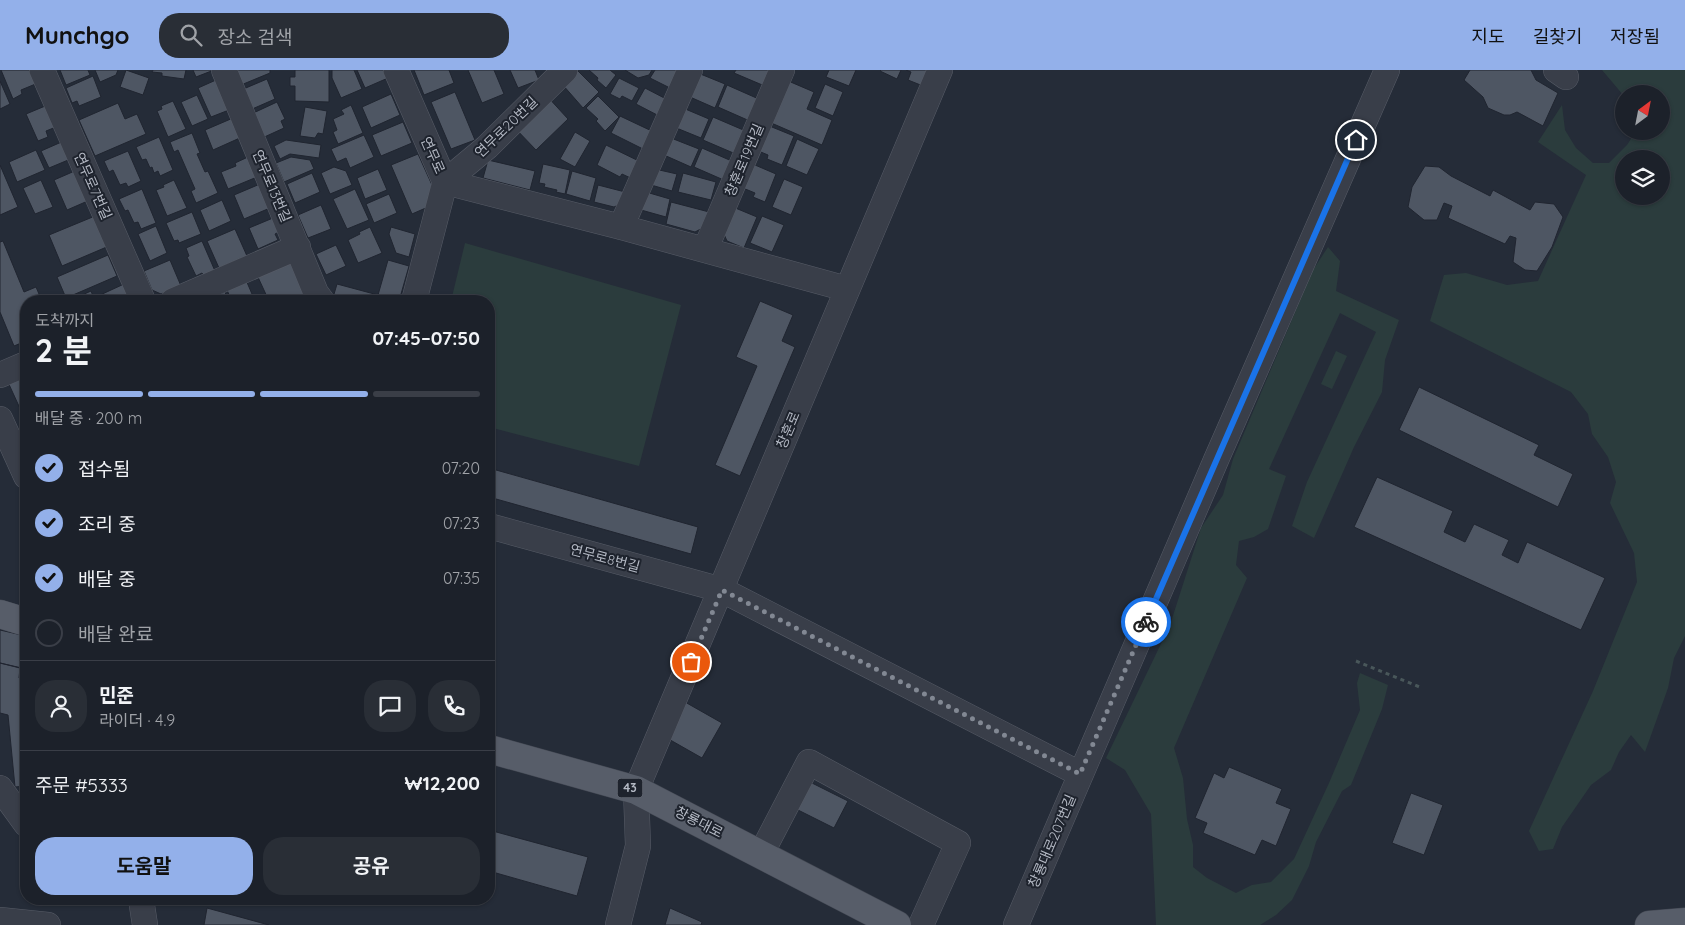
<!DOCTYPE html>
<html lang="ko">
<head>
<meta charset="utf-8">
<style>
	:root { --surface:#1c212a; --page:#292e36; --text:#f1f3f6; --muted:#a0a3a8; --line:#3a3e47; --accent:#93b0ea }
	body { margin:0; font-family:Quicksand,"Noto Sans KR",sans-serif; background:var(--page); color:var(--text); height:100vh; display:flex; flex-direction:column; font-size:19px; white-space:nowrap }
	* { box-sizing:border-box; margin:0 }
	p { font-size:16px; color:var(--muted) }
	.icon { flex:none; width:28px; height:28px; fill:none; stroke:currentColor; stroke-width:2; stroke-linecap:round; stroke-linejoin:round }
	.map { position:relative; flex:1; overflow:hidden }
	.details { position:absolute; left:20px; top:225px; width:475px; height:610px; display:flex; flex-direction:column; background:var(--surface); border-radius:20px; box-shadow:0 1px 4px #0004,0 0 0 1px var(--line) }
	.details>* { flex:none }
	.needle { width:32px; rotate:32deg }
	.fabs { position:absolute; left:1615px; top:15px; display:grid; gap:10px }
	.fabs a { display:grid; place-items:center; width:55px; height:55px; border-radius:50%; background:var(--surface); box-shadow:0 1px 4px #0004,0 0 0 1px var(--line); font-size:25px }
	.pin { position:absolute; display:grid; place-items:center; width:42px; height:42px; color:#fff; margin:-21px; border:2px solid #fff; border-radius:50%; box-shadow:0 1px 5px #0007 }
	.courier { position:absolute; display:grid; place-items:center; width:50px; height:50px; margin:-25px; border:4px solid #1a73e8; border-radius:50%; background:#fff; color:#222; box-shadow:0 1px 6px #0007 }
	.summary em { font-style:normal; font-weight:700 }
	.summary div { display:flex; flex-direction:column-reverse }
	.summary { display:flex; align-items:center; justify-content:space-between; height:85px; padding:0 15px }
	h1 { font-size:32px; font-weight:700; line-height:38px }
	.bar { display:grid; grid-template-columns:repeat(4,1fr); gap:8px 5px; align-content:center; height:60px; padding:0 15px }
	.bar i { height:6px; border-radius:4px; background:var(--line) }
	.bar .current { background:var(--accent) }
	.bar p { grid-column:span 4 }
	.line { display:flex; align-items:center; gap:12px; padding:0 15px; border-top:1px solid var(--line) }
	.line div { flex:1 }
	.round { display:grid; place-items:center; flex:none; width:52px; height:52px; border-radius:20px; background:var(--page) }
	ol { padding:0 15px; list-style:none }
	li { display:flex; align-items:center; gap:15px; height:55px }
	li p { margin-inline-start:auto }
	li .icon { padding:5px; border-radius:50%; background:var(--accent); color:#111; stroke-width:4 }
	li:last-child { color:var(--muted) }
	li i { width:28px; height:28px; border:2px solid var(--line); border-radius:50% }
	.primary-button { display:flex; gap:10px; margin-top:auto; padding:10px 15px }
	.primary-button a { flex:1; height:58px; border-radius:20px; background:var(--accent); color:#111; font-size:20px; font-weight:700; line-height:58px; text-align:center }
	.primary-button a+a { background:var(--page); color:var(--text) }
	header { display:flex; align-items:center; gap:30px; box-sizing:border-box; height:70px; padding:0 25px; background:var(--accent); color:#111 }
	header strong { font-size:24px }
	nav { display:flex; gap:28px; margin-inline-start:auto; font-size:18px }
	.search { width:350px; height:45px; background:var(--page); display:flex; align-items:center; gap:12px; box-sizing:border-box; padding:0 18px; border-radius:20px; color:var(--muted); font-size:19px }
	.map>svg:first-child { display:block }
</style>
</head>
<body>
<header>
<strong>Munchgo</strong>
<div class="search"><svg class="icon" aria-label="search" viewBox="0 0 24 24"><circle cx="10" cy="10" r="6"/><path d="M15 15l6 6"/></svg>장소 검색</div>
<nav><a>지도</a><a>길찾기</a><a>저장됨</a></nav>
</header>
<div class="map">
<svg width="1685" height="855" viewBox="0 0 1685 855">
	<rect width="100%" height="100%" fill="#252c38"/>
	<path fill="#2b3c3d" fill-rule="evenodd" d="M1602 0H1685V566L1674 588 1668 618 1645 682 1631 665 1619 682 1611 700 1591 715 1562 757 1553 779 1539 781 1529 761 1593 621 1637 512 1634 483 1610 433 1616 412 1608 387 1592 364 1588 344 1571 322 1430 251 1444 205 1466 203 1507 215 1538 211 1586 105 1538 72 1562 35 1565 60 1576 78 1593 93H1609L1627 75 1636 61H1661V24H1624V26ZM1624 89H1661V126H1624Z
		M465 173 681 235 639 396 489 357V231H451Z
		M1328 177 1340 191 1336 221 1399 250 1385 290 1382 322 1354 377 1314 468 1292 456 1307 412 1376 262 1340 243 1269 399 1286 406 1268 459 1254 467 1239 471 1236 495 1247 508 1174 678 1183 708 1187 749 1193 775V797L1207 808 1236 823 1252 815 1271 812 1294 789 1329 713 1360 640 1357 613 1360 603 1388 615 1382 639 1351 715 1342 721 1316 772 1309 796 1292 830 1276 845 1260 855H1156L1151 744 1125 700 1106 688 1170 555 1201 458 1223 425 1233 389 1313 200Z
		M1336 281 1347 286 1332 319 1321 314Z"/>
	<path fill="#4e5663" stroke="#202530" d="M1 0H32L38 13 21 20 22 24 13 29Z
		M60 0H88L90 5 66 15Z
		M95 0H118L116 5 100 12Z
		M126 0 149 8 143 25 120 17Z
		M153 0H186L184 9 162 6V3L152 2Z
		M193 0H214L196 7Z
		M235 0H270V3L241 15Z
		M295 0H329V32L295 31V16H290V7H295Z
		M332 0H354L362 19 341 28 332 8Z
		M357 0H384L388 8 365 18Z
		M414 0H449L454 13 424 25Z
		M468 0H494L504 24 482 33Z
		M510 0H535L539 10 518 18Z
		M577 0 599 22 583 38 562 14Z
		M589 0H610L616 5 606 18 597 10 598 8Z
		M625 0H652L649 5 638 8Z
		M655 0H678L670 18 650 8Z
		M736 0H774L767 17 734 3Z
		M829 0H856L849 16 826 7Z
		M881 0H901L897 9 880 1Z
		M906 0H930L923 16 908 10 911 2Z
		M1470 0H1531L1536 10 1558 23 1543 56 1517 42 1510 45H1504L1488 38 1483 27 1464 10Z
		M698 3 725 14 715 38 690 27Z
		M93 6 101 27 79 36 77 31 72 33 66 18Z
		M619 8 639 18 632 31 622 26 620 29 610 24Z
		M267 9 275 29 250 40 241 20Z
		M216 10 229 40 211 47 198 18Z
		M786 10 814 22 807 39 832 50 822 75 769 52Z
		M0 11 10 34 0 39Z
		M825 14 843 22 833 46 815 38Z
		M727 15 761 30 752 52 718 37Z
		M645 18 670 31 661 47 636 34Z
		M455 22 475 70 451 79 431 32Z
		M391 24 400 45 371 58 362 37Z
		M197 25 208 49 192 56 181 32Z
		M546 25 568 49 536 80 513 56Z
		M598 26 619 47 605 61 596 51 598 49 586 38Z
		M173 31 186 59 168 67 157 41 162 39 161 36Z
		M277 32 285 49 281 51 284 58 260 69 249 45Z
		M118 33 125 49 137 44 146 64 95 86 79 50Z
		M50 34 56 57 46 61 48 67 38 71 26 44Z
		M351 35 363 63 338 74 333 62 337 60 333 49 344 44 341 40Z
		M305 37 327 41 323 64 318 63 315 68 300 66Z
		M683 38 709 49 701 68 674 57Z
		M620 46 656 63 647 81 611 63Z
		M713 47 748 62 738 85 703 70Z
		M233 48 242 67 213 80 205 60Z
		M403 52 412 73 381 86 372 65Z
		M767 55 794 66 782 95 767 89 768 85 756 80Z
		M575 62 590 71 575 97 560 89Z
		M192 63 200 83 197 84 205 102 208 101 218 123 196 133 191 121 195 119 178 80 174 82 170 72Z
		M364 65 374 87 350 98 346 88 337 92 331 79Z
		M159 67 173 100 160 106 158 101 154 103 152 97 150 98 146 89 142 90 136 77Z
		M671 68 699 79 691 97 664 85Z
		M797 69 819 79 807 105 786 96Z
		M66 70 73 88 49 98 41 81Z
		M286 70 321 75 319 88 290 84 280 89 274 76Z
		M606 75 645 94 637 111 622 104 620 107 597 95Z
		M702 78 734 92 726 111 694 97Z
		M36 80 45 100 17 112 9 92Z
		M128 81 141 111 128 117 126 113 120 115 113 100 109 102 104 91Z
		M418 84 432 115 428 137 412 144 391 95Z
		M248 87 257 107 228 119 221 102 236 96 235 93Z
		M291 87 310 90 314 99 284 112 276 93Z
		M488 90 535 101 530 120 483 108Z
		M748 92 776 104 765 132 753 127 755 123 738 116Z
		M543 94 570 100 565 124 556 122 557 120 544 117 545 114 539 113Z
		M0 95 18 137 0 145Z
		M1425 96 1439 97 1451 106 1490 126 1493 120 1530 140 1535 132 1554 134 1563 147 1552 177 1537 201 1525 200 1513 192 1516 168 1510 166 1505 174 1448 148 1452 136 1444 133 1437 150H1424L1408 137 1412 117Z
		M334 97 346 101 352 115 330 124 321 103Z
		M378 99 387 120 365 129 357 108Z
		M655 99 677 104 672 121 651 115Z
		M77 100 90 130 67 140 54 110Z
		M572 101 596 108 590 131 566 124Z
		M312 103 320 122 295 133 287 114Z
		M683 103 716 112 711 130 678 122Z
		M784 109 803 117 791 145 772 137Z
		M41 110 53 137 35 144 23 118Z
		M174 110 187 138 167 146 156 120 164 117 163 115Z
		M260 114 270 138 244 149 234 125Z
		M598 115 629 123 627 131 614 137 594 132Z
		M142 119 156 153 141 159 138 152 134 153 128 140 125 141 119 129Z
		M355 119 369 150 347 159 333 129Z
		M646 122 670 129 666 147 641 140Z
		M389 124 397 143 374 153 366 134Z
		M222 130 231 151 209 161 200 140Z
		M671 132 713 143 710 154 695 162 666 154Z
		M321 135 331 159 308 168 298 145Z
		M733 137 757 147 744 178 727 171 723 162Z
		M192 142 201 164 179 173 178 170 174 171 166 153Z
		M95 146 109 176 62 196 49 165Z
		M762 146 784 155 772 182 750 173Z
		M273 148 279 162 275 164 278 170 258 179 249 158Z
		M156 156 167 183 150 191 138 164Z
		M370 157 382 183 358 193 348 170 360 164 359 162Z
		M391 157 415 164 409 187 396 183 389 164Z
		M235 159 247 186 219 198 207 171Z
		M3 171 24 222 36 217 42 231H26V271L14 276 0 242V172Z
		M202 171 215 201 204 206 202 203 196 206 187 187 189 186 186 178Z
		M336 175 346 196 326 205 316 184Z
		M108 185 117 206 66 228 57 207Z
		M170 190 181 216 161 224 152 220 144 201Z
		M388 190 409 196 399 231H332L337 214 378 225Z
		M291 191 307 226 294 231H269L257 205Z
		M246 210 255 231H232L226 218Z
		M124 214 131 231H100L98 226Z
		M91 221 95 231H69Z
		M225 222 228 231H211V228Z
		M760 231 793 245 782 271 795 277 740 406 715 395 757 296 736 287Z
		M26 302V344L23 345 7 310Z
		M1419 317 1539 375 1534 385 1573 404 1558 437 1399 360Z
		M489 398 698 457 691 484 489 427Z
		M1377 407 1453 441 1444 462 1465 472 1474 454 1509 470 1502 485 1518 493 1527 472 1605 508 1581 560 1354 457Z
		M0 560 26 566V599L0 593Z
		M0 593 20 598 19 608 26 610V716L15 717 8 645 0 643Z
		M685 632 722 653 702 688 665 667Z
		M1229 697 1282 719 1276 733 1291 739 1276 776 1262 770 1255 785 1203 763 1207 753 1195 748 1214 703 1224 708Z
		M806 710 848 731 834 758 792 737Z
		M1411 723 1443 735 1424 785 1392 773Z
		M489 760 588 787 577 826 489 801Z
		M207 838 269 855H204Z
		M670 838 702 852 701 855H665Z"/>
	<g fill="none" stroke-linecap="round" stroke-linejoin="round">
		<g stroke="#575c67" stroke-width="26">
			<path id="minor" d="M42 0 143 231
				M224 0 316 223 322 231
				M396 0 445 112 414 231
				M1556 0 1566 7
				M445 112 621 157 847 219
				M445 112 487 77 565 0
				M621 157 690 0
				M705 180 782 0
				M173 231 298 177
				M0 305 26 294
				M0 349 26 406
				M489 456 722 520 1080 704
				M0 718 26 754
				M761 784 809 692 958 773 921 855
				M141 829 145 855
				M0 850 48 855
				M618 855 638 776 636 720 940 0
				M1016 855 1216 390 1387 0"/>
		</g>
		<g stroke="#424752" stroke-width="29">
			<path id="major" d="M0 544 26 552
				M489 679 636 720 897 855
				M1649 855 1685 852"/>
		</g>
		<path stroke="#49575a" stroke-width="3" stroke-dasharray="4 4" stroke-linecap="butt" d="M1356 591 1422 618"/>
		<use href="#minor" stroke="#393e49" stroke-width="25"/>
		<use href="#major" stroke="#575d69" stroke-width="28"/>
	</g>
	<g fill="none" stroke-linecap="round" stroke-linejoin="round">
		<path stroke="#828893" stroke-width="5" stroke-dasharray="0 9" d="M691 592 722 520 1080 704 1146 552"/>
		<path stroke="#1a73e8" stroke-width="6" d="M1146 552 1356 70"/>
	</g>
	<g text-anchor="middle" stroke-width="4" stroke-linejoin="round" paint-order="stroke">
		<rect fill="#1e232d" stroke="#878c97" stroke-width="1" x="617.5" y="708.5" width="25" height="19" rx="4"/>
		<g font-size="12" font-weight="bold" fill="#b4b9c4">
			<text x="630" y="722">43</text>
		</g>
		<g font-size="14" fill="#b4b9c4" stroke="#1e232d">
			<text transform="translate(506 57) rotate(-44)" y="5">연무로20번길</text>
			<text transform="translate(433 85) rotate(66)" y="5">연무로</text>
			<text transform="translate(744 90) rotate(-67)" y="5">창훈로19번길</text>
			<text transform="translate(93 116) rotate(66)" y="5">연무로7번길</text>
			<text transform="translate(272 116) rotate(67)" y="5">연무로13번길</text>
			<text transform="translate(788 360) rotate(-67)" y="5">창훈로</text>
			<text transform="translate(605 488) rotate(15)" y="5">연무로8번길</text>
			<text transform="translate(699 752) rotate(27)" y="5">창룡대로</text>
			<text transform="translate(1052 771) rotate(-67)" y="5">창룡대로207번길</text>
		</g>
	</g>
</svg>
<div class="fabs">
<a><svg class="needle" viewBox="-14 -14 28 28"><path d="M0-13l5 13h-10z" fill="#e53935"/><path d="M0 13l5-13h-10z" fill="#a0a3a8"/></svg></a>
<a><svg class="icon" aria-label="layers" viewBox="0 0 24 24"><path d="M12 4l9 5-9 5-9-5zM3 14l9 5 9-5"/></svg></a>
</div>
<div class="pin" style="left:691px;top:592px;background:#ea580c"><svg class="icon" aria-label="bag" viewBox="0 0 24 24"><path d="M5 8h14l-1 12H6zM9 8a3 3 0 0 1 6 0"/></svg></div>
<div class="pin" style="left:1356px;top:70px;background:#1f2937"><svg class="icon" aria-label="home" viewBox="0 0 24 24"><path d="M3 11l9-7 9 7M6 9v11h12V9"/></svg></div>
<div class="courier" style="left:1146px;top:552px"><svg class="icon" aria-label="bike" viewBox="0 0 24 24"><circle cx="6" cy="16" r="4"/><circle cx="18" cy="16" r="4"/><path d="M6 16l4-8h5l3 8M10 8l3 8H6M13 5h3"/></svg></div>
<section class="details">
<div class="summary"><div><h1>2 분</h1><p>도착까지</p></div><em>07:45–07:50</em></div>
<div class="bar"><i class="current"></i><i class="current"></i><i class="current"></i><i></i><p>배달 중 · 200 m</p></div>
<ol>
<li><svg class="icon" aria-label="check" viewBox="0 0 24 24"><path d="M5 12l5 5 9-10"/></svg>접수됨<p>07:20</p></li>
<li><svg class="icon" aria-label="check" viewBox="0 0 24 24"><path d="M5 12l5 5 9-10"/></svg>조리 중<p>07:23</p></li>
<li><svg class="icon" aria-label="check" viewBox="0 0 24 24"><path d="M5 12l5 5 9-10"/></svg>배달 중<p>07:35</p></li>
<li><i></i>배달 완료</li>
</ol>
<div class="line" style="height:90px"><a class="round"><svg class="icon" aria-label="person" viewBox="0 0 24 24"><circle cx="12" cy="8" r="4"/><path d="M4 21q1-7 8-7t8 7"/></svg></a><div><b>민준</b><p>라이더 · 4.9</p></div><a class="round"><svg class="icon" aria-label="chat" viewBox="0 0 24 24"><path d="M4 5h16v11H9l-5 4z"/></svg></a><a class="round"><svg class="icon" aria-label="phone" viewBox="0 0 24 24"><path d="M5 4h4l2 5-3 2q2 4 5 5l2-3 5 2v4C11 20 4 13 5 4z"/></svg></a></div>
<div class="line" style="height:65px"><div>주문 #5333</div><b>₩12,200</b></div>
<div class="primary-button"><a>도움말</a><a>공유</a></div>
</section>
</div>
</body>
</html>
